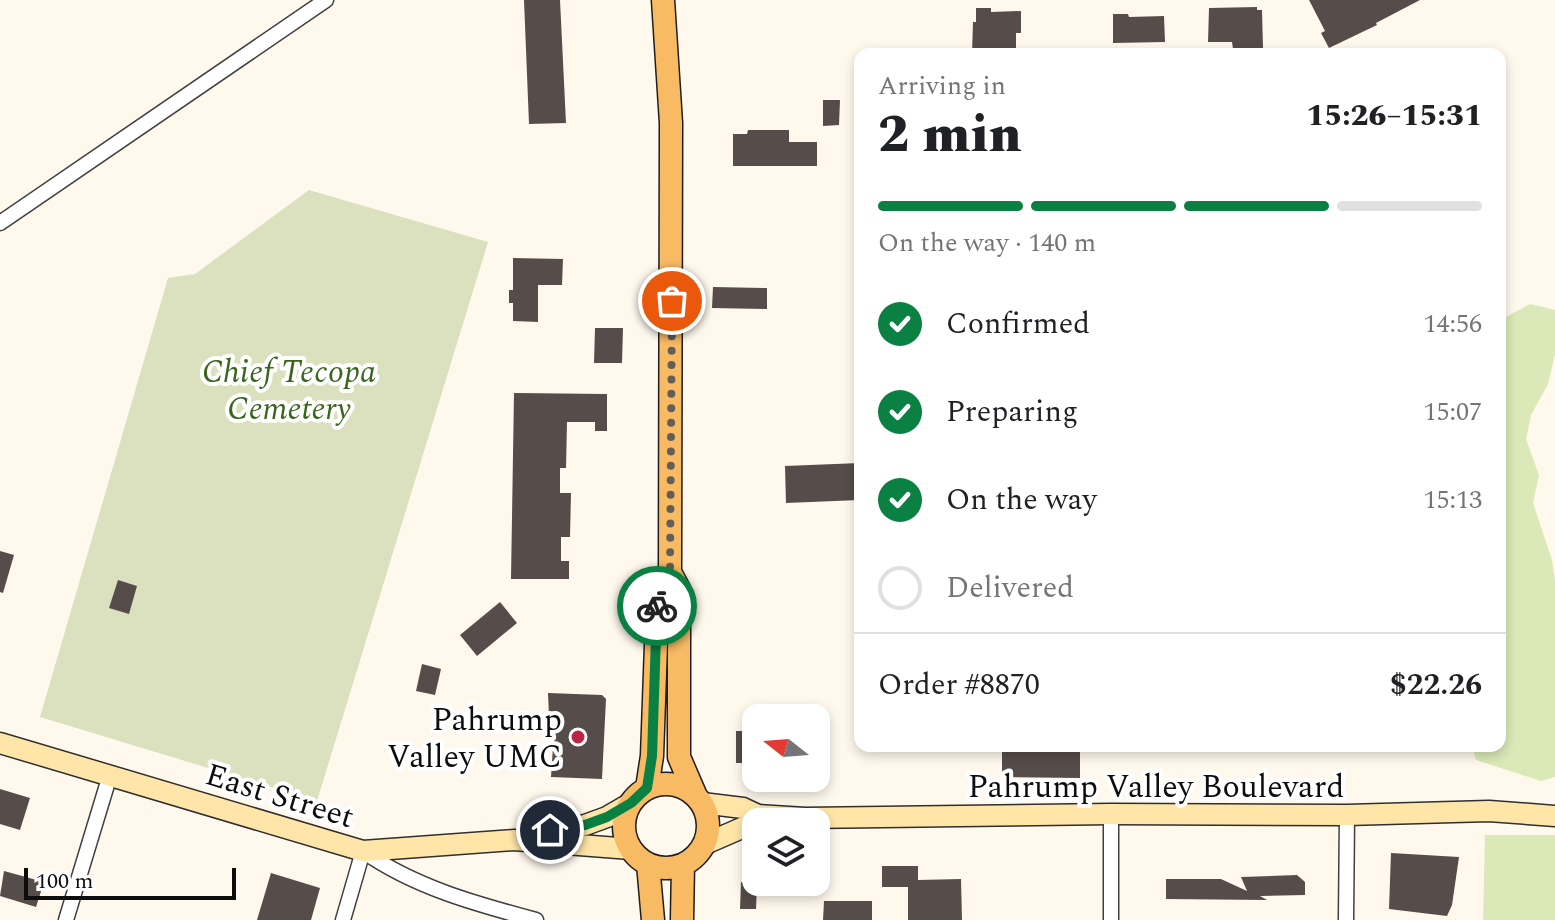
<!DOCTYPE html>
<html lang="en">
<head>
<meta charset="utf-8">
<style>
	:root { --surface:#fff; --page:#f6f6f6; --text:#202124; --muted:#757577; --line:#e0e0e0; --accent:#0b8043 }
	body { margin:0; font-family:Spectral,serif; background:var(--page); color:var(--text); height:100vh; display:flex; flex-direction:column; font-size:30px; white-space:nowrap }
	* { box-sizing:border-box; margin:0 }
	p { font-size:26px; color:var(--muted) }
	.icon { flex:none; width:44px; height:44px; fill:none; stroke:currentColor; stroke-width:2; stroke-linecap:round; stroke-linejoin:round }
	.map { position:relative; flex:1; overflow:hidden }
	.side { position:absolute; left:854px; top:48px; width:652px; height:704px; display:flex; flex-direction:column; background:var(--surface); border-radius:16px; box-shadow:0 4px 12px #0003 }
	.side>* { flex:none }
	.needle { width:52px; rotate:287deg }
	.tools { position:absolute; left:742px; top:704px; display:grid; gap:16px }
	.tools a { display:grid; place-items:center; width:88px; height:88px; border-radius:16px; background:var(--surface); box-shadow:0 4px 12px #0003; font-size:40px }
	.scale { position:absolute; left:24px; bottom:20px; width:212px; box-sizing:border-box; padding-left:8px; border:4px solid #0d0d0d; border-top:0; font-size:22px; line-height:28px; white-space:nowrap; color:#0d0d0d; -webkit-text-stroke:6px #fff; paint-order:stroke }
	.pin { position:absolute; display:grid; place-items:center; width:68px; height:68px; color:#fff; margin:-34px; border:4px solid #fff; border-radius:50%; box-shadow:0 2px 8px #0007 }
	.courier { position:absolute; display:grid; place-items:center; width:80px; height:80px; margin:-40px; border:6px solid #0b8043; border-radius:50%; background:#fff; color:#222; box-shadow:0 2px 10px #0007 }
	.summary em { font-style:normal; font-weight:800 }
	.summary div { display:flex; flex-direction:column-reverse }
	.summary { display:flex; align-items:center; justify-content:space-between; height:136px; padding:0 24px }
	h1 { font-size:52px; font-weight:800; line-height:60px }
	.bar { display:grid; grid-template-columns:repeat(4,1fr); gap:12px 8px; align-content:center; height:96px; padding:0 24px }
	.bar i { height:10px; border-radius:6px; background:var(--line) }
	.bar .on { background:var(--accent) }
	.bar p { grid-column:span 4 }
	.line { display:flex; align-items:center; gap:20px; padding:0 24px; border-top:2px solid var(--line) }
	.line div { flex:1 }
	ol { padding:0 24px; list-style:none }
	li { display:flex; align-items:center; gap:24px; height:88px }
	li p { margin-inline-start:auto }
	li .icon { padding:8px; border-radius:50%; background:var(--accent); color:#fff; stroke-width:4 }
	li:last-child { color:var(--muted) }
	li i { width:44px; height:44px; border:4px solid var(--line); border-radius:50% }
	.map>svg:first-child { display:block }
</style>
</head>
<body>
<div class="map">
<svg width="1555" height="920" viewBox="0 0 1555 920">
	<rect width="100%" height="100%" fill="#fff8ed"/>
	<path fill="#dae9b7" d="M1530 304 1555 310V354L1548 384 1531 415 1526 439 1539 475 1533 503 1552 560 1555 581V777L1541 781 1476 760 1472 746H1500V320Z
		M1485 835H1555V920H1483Z"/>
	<path fill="#dbe0bf" d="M309 190 488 242 317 801 40 717 168 278 195 274Z"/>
	<path fill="#564c49" d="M524 0H560L566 123 529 124Z
		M1309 0H1420L1376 23 1377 25 1329 48 1321 33 1325 31Z
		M1257 7V10H1262L1263 48 1233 49 1232 42H1208L1209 8Z
		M976 8H991V12L1021 11V33H1016V52L972 54 973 22H976Z
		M1113 14H1128L1129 17 1164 16 1165 42 1113 43Z
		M823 100H840L839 125 823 126Z
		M748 130H789V142H817V166H733V134H747Z
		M513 258 563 259 562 285H538V322L513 321V303H509V290H513Z
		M713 287 767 288V309L712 308Z
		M595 328H623L622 363H594Z
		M514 393 607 394V431H595V422H567L566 468H560V493H571L570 537H561V561H569V579H511Z
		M860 463V500L786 503 785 466Z
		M0 551 14 555 3 593 0 592Z
		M118 580 137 586 129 614 109 608Z
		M500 602 517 623 477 656 460 635Z
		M422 664 441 669 435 695 416 691Z
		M548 693 602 695 606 699 602 779 551 777 555 716H549Z
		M736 731H756V763H736Z
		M1065 746H1080V778L1002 777V752H1006V749L1065 750Z
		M0 789 30 798 20 830 0 824Z
		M1391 853 1459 857 1452 905 1447 916 1389 909Z
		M882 866H918V880L961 879 962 920H908V887H882Z
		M4 871 44 882 36 907 0 896Z
		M271 873 320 888 311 920H257Z
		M1297 875 1305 882V895L1260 896 1267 900 1166 899V879H1221L1247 891 1241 877Z
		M741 882 757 883 756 909H740Z
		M824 901H872V920H823Z"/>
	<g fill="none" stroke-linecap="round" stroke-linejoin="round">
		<g stroke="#404040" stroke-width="17">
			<path id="street" d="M0 223 326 0
				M66 920 110 775
				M343 920 363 851C414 887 476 904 536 920
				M1111 920V814
				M1346 920 1347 815"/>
		</g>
		<g stroke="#2f2f2f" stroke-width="23">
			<path id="secondary" d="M0 743 363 851 514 840 631 849
				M702 803 743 808 758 815 805 818 1111 814 1347 815 1489 811 1555 816
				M534 834 585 825 607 817 631 803
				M705 844 751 824 758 815"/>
		</g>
		<g stroke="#1e1e1e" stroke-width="25">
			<path id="primary" d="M663 0 671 123 670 572 679 589V757L695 794
				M624 826a42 42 0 1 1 84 0a42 42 0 1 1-84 0Z
				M647 788 652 756 658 589 670 572
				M648 864 653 920
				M682 920 683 865"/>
		</g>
		<use href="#street" stroke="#fff" stroke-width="14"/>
		<use href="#secondary" stroke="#ffe6a8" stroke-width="20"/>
		<use href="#primary" stroke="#f8ba63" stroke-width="22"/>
	</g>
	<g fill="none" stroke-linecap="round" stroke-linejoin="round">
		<path stroke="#625f5b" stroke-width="8" stroke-dasharray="0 14.4" d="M657 606 658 589 670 572 672 301"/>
		<path stroke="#0b8043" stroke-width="10" d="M550 830 585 825 607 817 631 803 647 788 652 756 657 606"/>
	</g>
	<circle fill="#bd2547" stroke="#fff" stroke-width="3" cx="578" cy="737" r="8"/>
	<g text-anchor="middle" stroke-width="8" stroke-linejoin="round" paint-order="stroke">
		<g font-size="32" font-style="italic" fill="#39651d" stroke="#fff">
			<text x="289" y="382">Chief Tecopa<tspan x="289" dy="37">Cemetery</tspan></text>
		</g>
		<g font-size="32" fill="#0d0d0d" stroke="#fff" text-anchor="end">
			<text x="562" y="730">Pahrump<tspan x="562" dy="37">Valley UMC</tspan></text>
		</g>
		<g font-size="32" fill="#0d0d0d" stroke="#fff">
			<text x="1156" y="797">Pahrump Valley Boulevard</text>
			<text transform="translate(280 795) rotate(17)" y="11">East Street</text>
		</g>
	</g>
</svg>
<div class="tools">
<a><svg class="needle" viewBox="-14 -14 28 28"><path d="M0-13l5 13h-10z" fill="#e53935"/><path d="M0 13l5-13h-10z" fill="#757577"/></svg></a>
<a><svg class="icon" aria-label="layers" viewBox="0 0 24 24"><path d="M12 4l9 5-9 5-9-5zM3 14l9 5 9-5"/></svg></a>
</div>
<div class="scale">100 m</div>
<div class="pin" style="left:672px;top:301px;background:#ea580c"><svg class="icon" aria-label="bag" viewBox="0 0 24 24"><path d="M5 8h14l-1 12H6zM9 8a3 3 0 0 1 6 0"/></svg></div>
<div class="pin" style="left:550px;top:830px;background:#1f2937"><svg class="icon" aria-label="home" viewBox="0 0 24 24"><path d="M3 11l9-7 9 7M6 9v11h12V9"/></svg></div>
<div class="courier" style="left:657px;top:606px"><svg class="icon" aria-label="bike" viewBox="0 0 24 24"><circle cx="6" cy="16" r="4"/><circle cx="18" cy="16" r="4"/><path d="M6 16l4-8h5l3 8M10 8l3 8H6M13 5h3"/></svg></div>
<section class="side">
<div class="summary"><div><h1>2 min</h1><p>Arriving in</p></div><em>15:26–15:31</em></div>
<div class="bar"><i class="on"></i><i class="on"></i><i class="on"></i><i></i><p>On the way · 140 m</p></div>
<ol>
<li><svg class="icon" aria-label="check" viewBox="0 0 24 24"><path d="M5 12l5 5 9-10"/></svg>Confirmed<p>14:56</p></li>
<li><svg class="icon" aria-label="check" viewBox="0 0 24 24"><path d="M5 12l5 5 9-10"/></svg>Preparing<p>15:07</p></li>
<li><svg class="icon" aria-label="check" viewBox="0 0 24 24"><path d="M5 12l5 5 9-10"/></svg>On the way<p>15:13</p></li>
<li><i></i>Delivered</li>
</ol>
<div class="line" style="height:104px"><div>Order #8870</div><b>$22.26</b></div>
</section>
</div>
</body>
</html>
